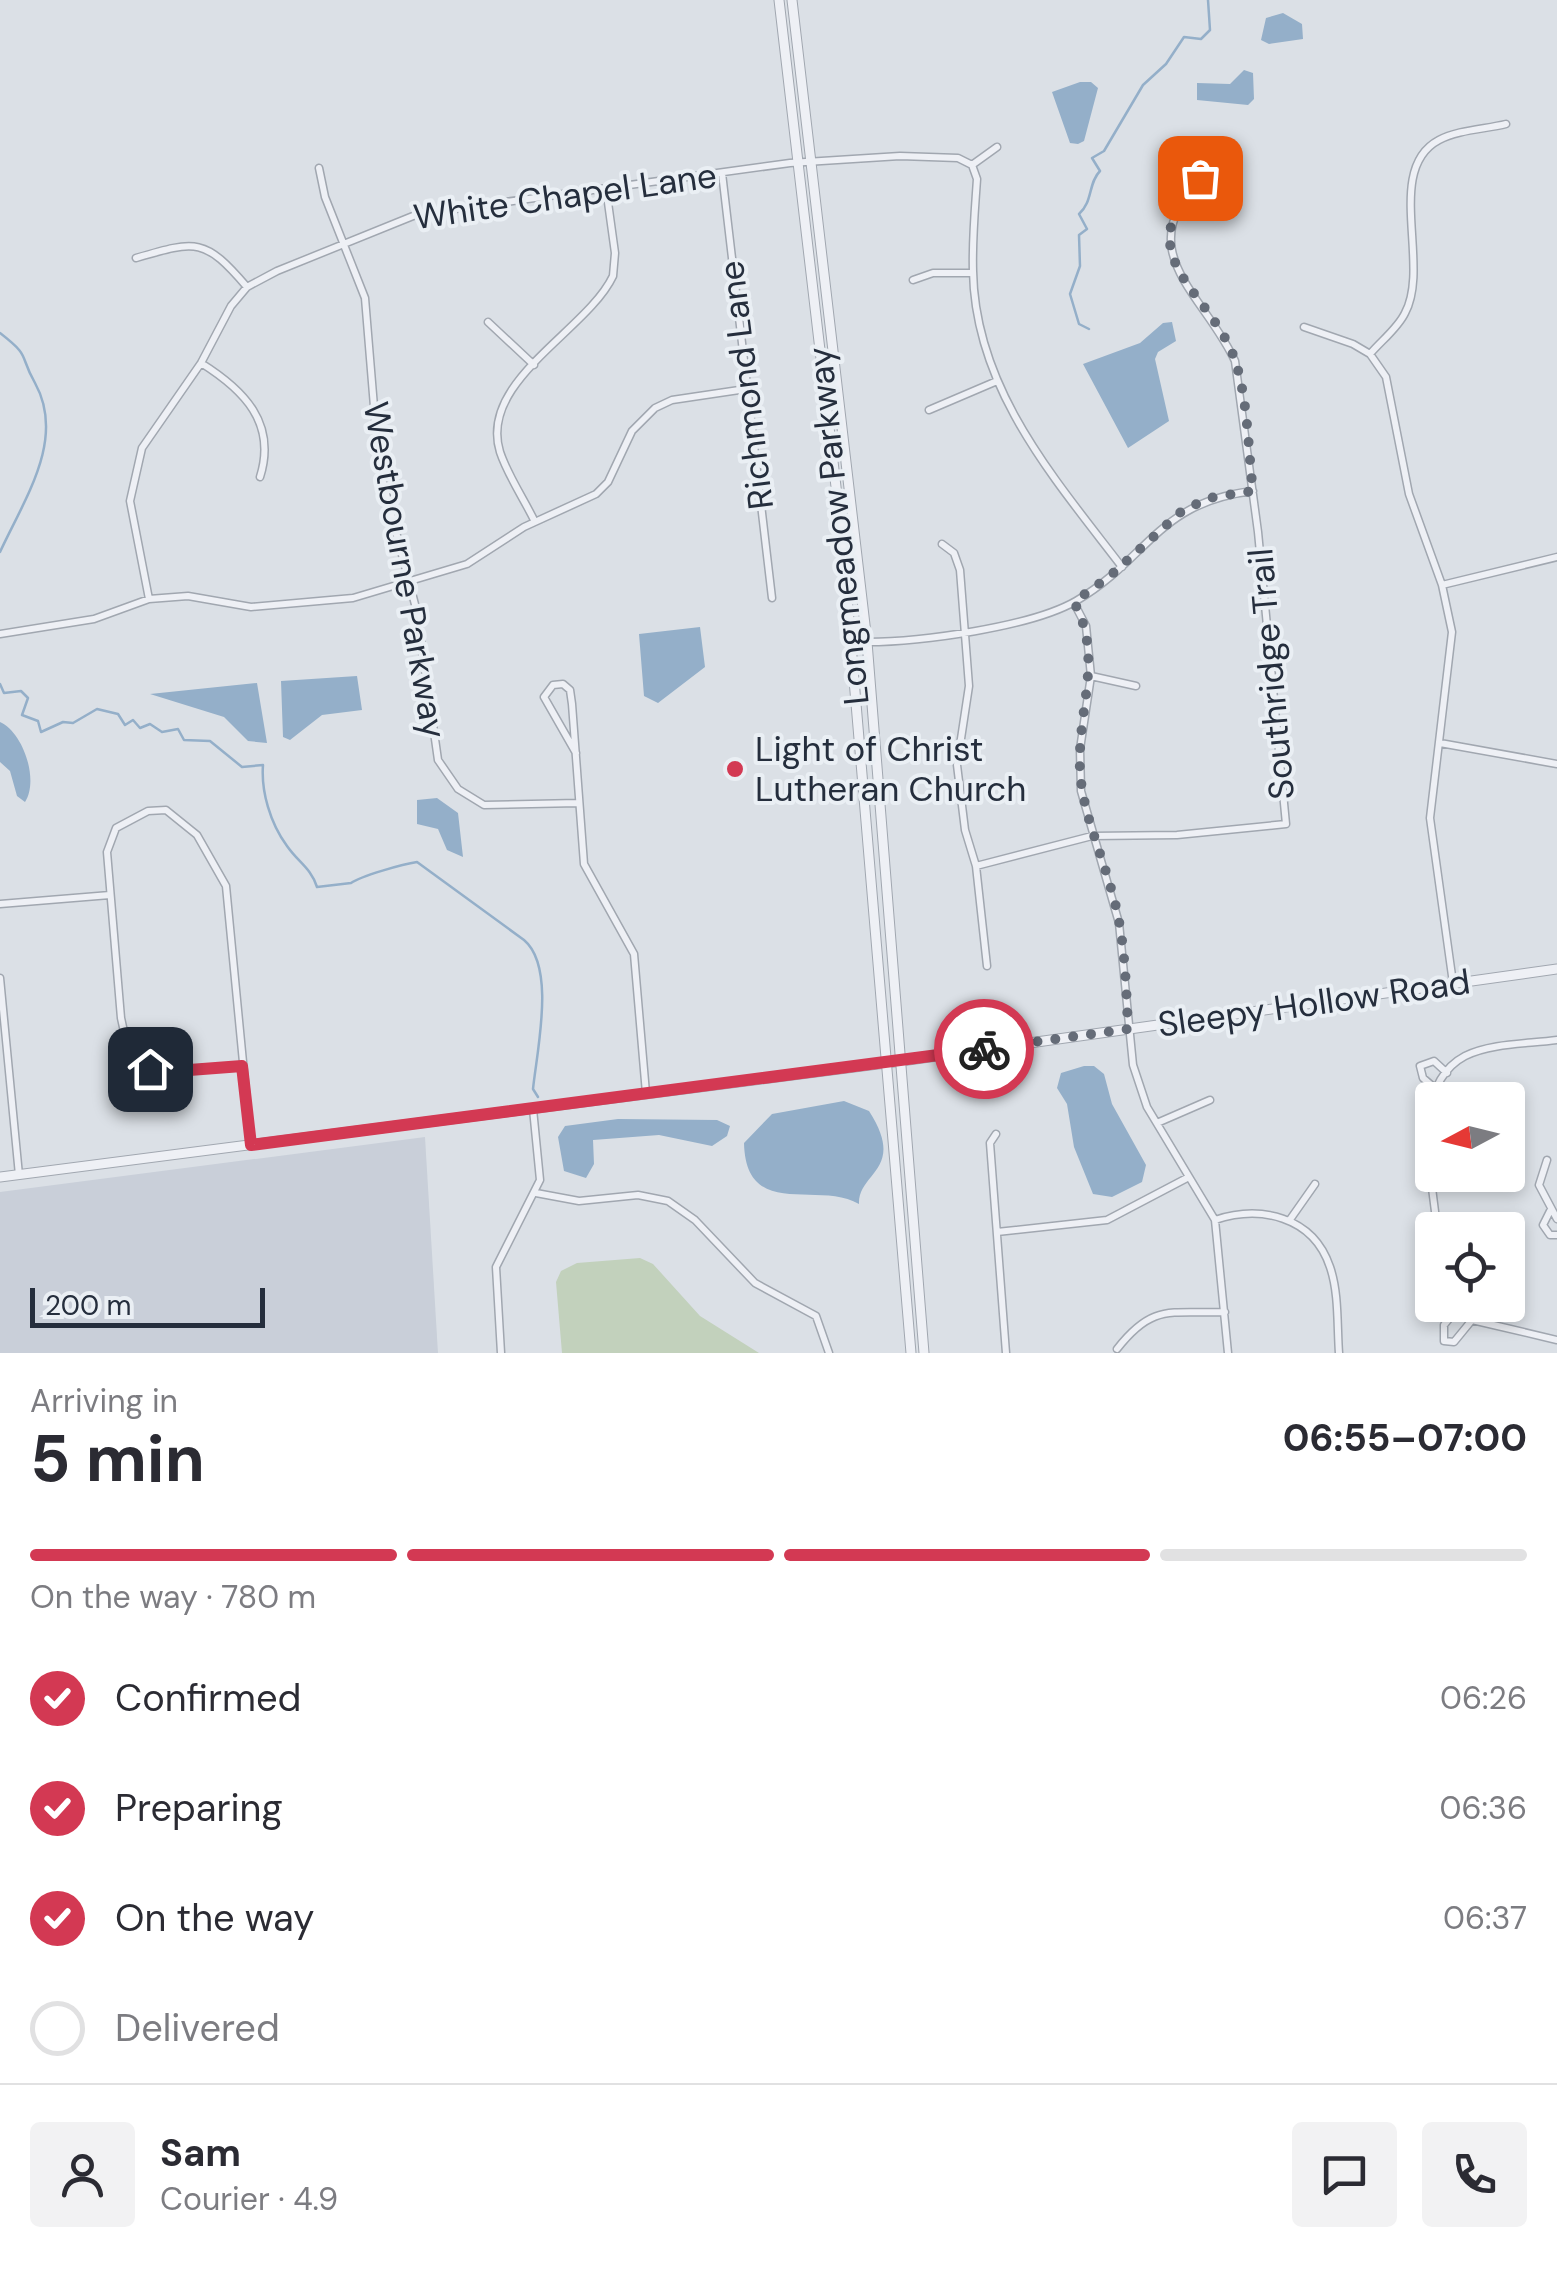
<!DOCTYPE html>
<html lang="en">
<head>
<meta charset="utf-8">
<style>
	:root { --surface:#fff; --page:#f2f2f3; --text:#2b2b33; --muted:#7c7c81; --line:#e1e1e2; --accent:#d33953 }
	body { margin:0; font-family:"DM Sans",sans-serif; background:var(--page); color:var(--text); height:100vh; display:flex; flex-direction:column; font-size:38px; white-space:nowrap }
	* { box-sizing:border-box; margin:0 }
	p { font-size:32px; color:var(--muted) }
	.icon { flex:none; width:55px; height:55px; fill:none; stroke:currentColor; stroke-width:2; stroke-linecap:round; stroke-linejoin:round }
	.map { position:relative; height:1353px; overflow:hidden }
	.sheet { display:flex; flex-direction:column; background:var(--surface); flex:1 }
	.sheet>* { flex:none }
	.needle { width:65px; rotate:263deg }
	.fabs { position:absolute; left:1415px; top:1082px; display:grid; gap:20px }
	.fabs a { display:grid; place-items:center; width:110px; height:110px; border-radius:10px; background:var(--surface); box-shadow:0 5px 15px #0003; font-size:50px }
	.scale { position:absolute; left:30px; bottom:25px; width:235px; box-sizing:border-box; padding-left:10px; border:5px solid #252e3d; border-top:0; font-size:28px; line-height:35px; white-space:nowrap; color:#252e3d; -webkit-text-stroke:8px #eaeff4; paint-order:stroke }
	.pin { position:absolute; display:grid; place-items:center; width:85px; height:85px; color:#fff; margin:-42px; border-radius:20px; box-shadow:0 5px 15px #0006 }
	.courier { position:absolute; display:grid; place-items:center; width:100px; height:100px; margin:-50px; border:8px solid #d33953; border-radius:50%; background:#fff; color:#222; box-shadow:0 2px 12px #0007 }
	.overview em { font-style:normal; font-weight:700 }
	.overview div { display:flex; flex-direction:column-reverse }
	.overview { display:flex; align-items:center; justify-content:space-between; height:170px; padding:0 30px }
	h1 { font-size:65px; font-weight:700; line-height:75px }
	.bar { display:grid; grid-template-columns:repeat(4,1fr); gap:15px 10px; align-content:center; height:120px; padding:0 30px }
	.bar i { height:12px; border-radius:8px; background:var(--line) }
	.bar .current { background:var(--accent) }
	.bar p { grid-column:span 4 }
	.line { display:flex; align-items:center; gap:25px; padding:0 30px; border-top:2px solid var(--line) }
	.line div { flex:1 }
	.round { display:grid; place-items:center; flex:none; width:105px; height:105px; border-radius:10px; background:var(--page) }
	ol { padding:0 30px; list-style:none }
	li { display:flex; align-items:center; gap:30px; height:110px }
	li p { margin-inline-start:auto }
	li .icon { padding:10px; border-radius:50%; background:var(--accent); color:#fff; stroke-width:4 }
	li:last-child { color:var(--muted) }
	li i { width:55px; height:55px; border:5px solid var(--line); border-radius:50% }
	.map>svg:first-child { display:block }
</style>
</head>
<body>
<div class="map">
<svg width="1557" height="1353" viewBox="0 0 1557 1353">
	<rect width="100%" height="100%" fill="#dbe0e6"/>
	<path fill="#c9cfd9" d="M425 1137 438 1353H0V1192Z"/>
	<path fill="#c2d1bc" d="M640 1258 653 1264 700 1316 759 1353H562L556 1282 561 1271 577 1263Z"/>
	<path fill="#94afc9" d="M1283 13 1302 24 1303 39 1269 44 1261 40 1266 18Z
		M1244 70 1253 73 1254 99 1248 105 1197 100V83L1230 84Z
		M1080 82H1091L1098 88 1084 141 1078 144 1070 143 1052 92Z
		M1172 322 1176 341 1158 352 1155 359 1169 421 1128 448 1083 364 1140 343 1163 323Z
		M700 627 705 667 658 703 644 696 639 634Z
		M357 676 362 710 322 715 290 740 283 737 281 681Z
		M257 683 267 743 248 741 224 717 150 694Z
		M0 722C24 733 39 781 25 802L17 796 10 771 0 762Z
		M437 798 458 813 463 857 447 850 438 829 417 824V800Z
		M1084 1066H1094L1104 1074 1112 1104 1146 1165 1142 1182 1112 1197 1093 1194 1074 1147 1067 1104 1057 1088 1061 1073Z
		M844 1101 869 1111C907 1170 858 1172 859 1204 818 1180 746 1221 744 1143L772 1114Z
		M618 1119 717 1120 730 1126 727 1136 712 1146 659 1135 593 1140 594 1164 586 1178 564 1171 558 1137 565 1126Z"/>
	<g fill="none" stroke-linecap="round" stroke-linejoin="round">
		<path stroke="#94afc9" stroke-width="2.5" d="M1089 329 1079 324 1070 294 1080 266 1079 235 1087 229 1079 214C1093 202 1088 183 1100 171L1092 158 1104 151 1143 85 1166 64 1184 37 1201 39 1210 30 1208 0
			M0 333C32 358 18 353 35 383 66 439 25 498 0 552
			M0 684 4 693 21 691 28 698 22 715 38 721 41 732 63 722 73 723 97 709 118 714 125 725 133 720 140 728 150 724 162 732 178 729 184 740 210 741 242 767 263 765C261 791 270 823 287 846 298 862 311 868 317 887L351 883C361 876 403 864 417 862L524 940C556 967 537 1050 533 1089L538 1097"/>
		<g stroke="#a1a7b0" stroke-width="9">
			<path id="minor" d="M972 165 977 179C975 209 972 240 973 271 975 389 1054 478 1122 567
				M972 165 997 147
				M319 168 325 197 365 298 379 467 417 612 438 760 458 789 484 805 578 803
				M722 173 772 598
				M136 258C197 240 205 238 247 287
				M913 280 933 273H973
				M488 322 534 365
				M1304 327 1353 344 1370 354 1386 377 1409 494 1442 585 1452 632 1430 818 1453 983
				M1370 354C1381 341 1398 328 1405 313 1431 265 1384 169 1439 140 1457 130 1486 129 1506 124
				M201 363C244 390 277 423 260 477
				M929 410 997 381
				M535 522C524 499 508 476 500 452 478 381 587 331 613 276L615 253 606 188
				M942 544 954 553 960 570 969 686 957 765 965 830 976 866 987 966
				M1442 585 1557 557
				M149 599 130 501 142 448 201 363 231 306 247 287 277 271 418 214 790 163 900 156 958 158 972 165
				M1074 603 1086 626 1091 676 1080 749 1081 791 1119 923 1133 1065 1147 1107 1215 1220 1228 1353
				M0 634 94 619 149 599 188 596 251 607 353 598 467 564 524 527 596 494 608 482 632 431 655 408 672 400 746 389
				M867 642C920 642 1031 627 1076 601 1149 558 1158 502 1253 491
				M1091 676 1136 686
				M1440 743 1557 764
				M576 753 544 697 553 685 563 684 570 690 572 704 584 864 634 954 646 1093
				M976 866 1092 836 1177 835 1286 824 1258 532 1235 361C1204 294 1130 252 1200 179
				M0 904 110 895
				M0 978 19 1175
				M242 1066 163 1072 138 1062 128 1050 121 1018 107 852 116 828 148 811 166 810 197 835 226 886 251 1145
				M1437 1090 1423 1078 1420 1066 1434 1061 1447 1073
				M1157 1123 1210 1100
				M996 1134 990 1143 1006 1353
				M1547 1160 1539 1185 1557 1219
				M536 1193 579 1201 638 1195 668 1201 695 1220 755 1283 816 1316 829 1353
				M1550 1211 1543 1225 1550 1235H1557
				M1215 1220C1260 1205 1313 1216 1330 1267 1339 1293 1337 1326 1339 1353
				M1289 1221 1315 1184
				M1437 1230C1433 1179 1408 1086 1465 1056 1491 1043 1528 1044 1557 1040
				M997 1232 1107 1220 1187 1178
				M1456 1305 1472 1320 1557 1340
				M1458 1308 1444 1325V1341L1454 1342 1472 1320
				M1117 1349C1153 1303 1170 1314 1225 1312
				M501 1353 496 1267 540 1180 533 1109"/>
		</g>
		<g stroke="#a1a7b0" stroke-width="11">
			<path id="tertiary" d="M779 0 842 538 911 1353
				M792 0 867 642 924 1353
				M0 1177 901 1061 1557 969"/>
		</g>
		<use href="#minor" stroke="#eef0f5" stroke-width="6"/>
		<use href="#tertiary" stroke="#eef0f5" stroke-width="9"/>
	</g>
	<g fill="none" stroke-linecap="round" stroke-linejoin="round">
		<path stroke="#656c78" stroke-width="10" stroke-dasharray="0 18" d="M984 1049 1128 1029C1126 984 1125 935 1112 892 1099 844 1077 802 1080 751 1082 698 1101 652 1074 602L1110 576 1182 511 1209 498 1253 491C1248 449 1248 400 1235 360 1210 289 1125 258 1200 178"/>
		<path stroke="#d33953" stroke-width="12" d="M150 1069 163 1072 242 1066 251 1145 984 1049"/>
	</g>
	<circle fill="#d33953" stroke="#eaeff4" stroke-width="4" cx="735" cy="769" r="10"/>
	<g text-anchor="middle" stroke-width="8" stroke-linejoin="round" paint-order="stroke">
		<g font-size="35" fill="#252e3d" stroke="#eaeff4">
			<text transform="translate(565 196) rotate(-8)" y="12">White Chapel Lane</text>
			<text transform="translate(746 385) rotate(-97)" y="12">Richmond Lane</text>
			<text transform="translate(838 526) rotate(-96)" y="12">Longmeadow Parkway</text>
			<text transform="translate(405 570) rotate(80)" y="12">Westbourne Parkway</text>
			<text transform="translate(1271 674) rotate(-95)" y="12">Southridge Trail</text>
			<text transform="translate(1314 1003) rotate(-8)" y="12">Sleepy Hollow Road</text>
		</g>
		<g font-size="35" fill="#252e3d" stroke="#eaeff4" text-anchor="start">
			<text x="755" y="761">Light of Christ<tspan x="755" dy="40">Lutheran Church</tspan></text>
		</g>
	</g>
</svg>
<div class="fabs">
<a><svg class="needle" viewBox="-14 -14 28 28"><path d="M0-13l5 13h-10z" fill="#e53935"/><path d="M0 13l5-13h-10z" fill="#7c7c81"/></svg></a>
<a><svg class="icon" aria-label="locate" viewBox="0 0 24 24"><circle cx="12" cy="12" r="6"/><path d="M12 2v4M12 18v4M2 12h4M18 12h4"/></svg></a>
</div>
<div class="scale">200 m</div>
<div class="pin" style="left:1200px;top:178px;background:#ea580c"><svg class="icon" aria-label="bag" viewBox="0 0 24 24"><path d="M5 8h14l-1 12H6zM9 8a3 3 0 0 1 6 0"/></svg></div>
<div class="pin" style="left:150px;top:1069px;background:#1f2937"><svg class="icon" aria-label="home" viewBox="0 0 24 24"><path d="M3 11l9-7 9 7M6 9v11h12V9"/></svg></div>
<div class="courier" style="left:984px;top:1049px"><svg class="icon" aria-label="bike" viewBox="0 0 24 24"><circle cx="6" cy="16" r="4"/><circle cx="18" cy="16" r="4"/><path d="M6 16l4-8h5l3 8M10 8l3 8H6M13 5h3"/></svg></div>
</div>
<section class="sheet">
<div class="overview"><div><h1>5 min</h1><p>Arriving in</p></div><em>06:55–07:00</em></div>
<div class="bar"><i class="current"></i><i class="current"></i><i class="current"></i><i></i><p>On the way · 780 m</p></div>
<ol>
<li><svg class="icon" aria-label="check" viewBox="0 0 24 24"><path d="M5 12l5 5 9-10"/></svg>Confirmed<p>06:26</p></li>
<li><svg class="icon" aria-label="check" viewBox="0 0 24 24"><path d="M5 12l5 5 9-10"/></svg>Preparing<p>06:36</p></li>
<li><svg class="icon" aria-label="check" viewBox="0 0 24 24"><path d="M5 12l5 5 9-10"/></svg>On the way<p>06:37</p></li>
<li><i></i>Delivered</li>
</ol>
<div class="line" style="height:180px"><a class="round"><svg class="icon" aria-label="person" viewBox="0 0 24 24"><circle cx="12" cy="8" r="4"/><path d="M4 21q1-7 8-7t8 7"/></svg></a><div><b>Sam</b><p>Courier · 4.9</p></div><a class="round"><svg class="icon" aria-label="chat" viewBox="0 0 24 24"><path d="M4 5h16v11H9l-5 4z"/></svg></a><a class="round"><svg class="icon" aria-label="phone" viewBox="0 0 24 24"><path d="M5 4h4l2 5-3 2q2 4 5 5l2-3 5 2v4C11 20 4 13 5 4z"/></svg></a></div>
</section>
</body>
</html>
